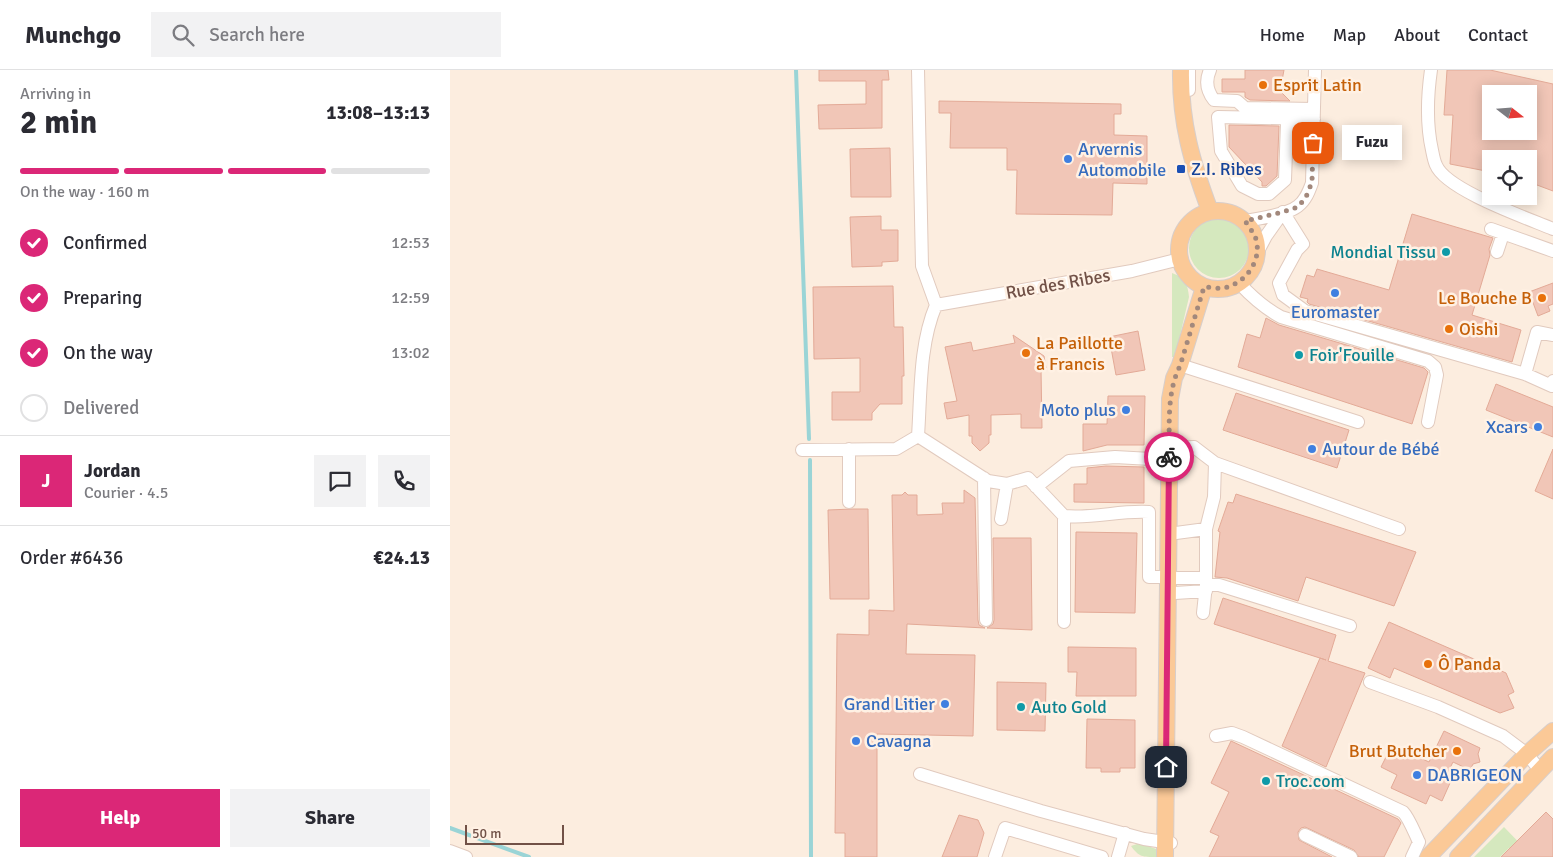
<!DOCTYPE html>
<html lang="en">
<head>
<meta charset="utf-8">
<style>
	:root { --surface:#fff; --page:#f2f2f3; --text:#2b2b33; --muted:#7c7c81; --line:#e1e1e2; --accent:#db2777 }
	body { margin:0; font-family:Signika,sans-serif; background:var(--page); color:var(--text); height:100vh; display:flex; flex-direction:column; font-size:19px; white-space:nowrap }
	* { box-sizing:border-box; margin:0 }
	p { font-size:16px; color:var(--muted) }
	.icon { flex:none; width:28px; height:28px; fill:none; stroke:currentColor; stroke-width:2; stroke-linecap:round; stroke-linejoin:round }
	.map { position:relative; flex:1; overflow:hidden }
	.drawer { display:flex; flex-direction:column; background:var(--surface); width:450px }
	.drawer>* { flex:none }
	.needle { width:32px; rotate:107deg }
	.tools { position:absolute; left:1032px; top:15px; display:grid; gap:10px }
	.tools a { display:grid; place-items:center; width:55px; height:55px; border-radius:0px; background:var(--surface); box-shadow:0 2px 12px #0003; font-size:25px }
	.scale { position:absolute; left:15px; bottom:12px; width:99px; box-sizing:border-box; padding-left:5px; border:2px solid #715147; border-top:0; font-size:14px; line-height:18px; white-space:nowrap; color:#715147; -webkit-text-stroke:4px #fff1e4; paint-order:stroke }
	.pin { position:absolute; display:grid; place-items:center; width:42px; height:42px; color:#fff; margin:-21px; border-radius:10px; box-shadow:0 2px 8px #0006 }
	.courier { position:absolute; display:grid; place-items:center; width:50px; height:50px; margin:-25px; border:4px solid #db2777; border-radius:50%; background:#fff; color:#222; box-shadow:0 1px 6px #0007 }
	.bubble { position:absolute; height:35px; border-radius:0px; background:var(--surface); box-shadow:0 2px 12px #0003; font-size:16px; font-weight:800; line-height:35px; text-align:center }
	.summary em { font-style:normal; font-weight:800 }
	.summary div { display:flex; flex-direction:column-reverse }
	.summary { display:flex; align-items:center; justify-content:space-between; height:85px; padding:0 20px }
	h1 { font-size:32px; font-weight:800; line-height:38px }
	.bar { display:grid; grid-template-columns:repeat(4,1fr); gap:8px 5px; align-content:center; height:60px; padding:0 20px }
	.bar i { height:6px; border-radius:4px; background:var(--line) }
	.bar .on { background:var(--accent) }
	.bar p { grid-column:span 4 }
	.line { display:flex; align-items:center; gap:12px; padding:0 20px; border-top:1px solid var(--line) }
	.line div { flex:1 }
	.round { display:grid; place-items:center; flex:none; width:52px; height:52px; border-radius:0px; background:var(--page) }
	ol { padding:0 20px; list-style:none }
	li { display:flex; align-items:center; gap:15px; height:55px }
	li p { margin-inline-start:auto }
	li .icon { padding:5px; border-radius:50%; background:var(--accent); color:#fff; stroke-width:4 }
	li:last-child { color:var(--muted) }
	li i { width:28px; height:28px; border:2px solid var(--line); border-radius:50% }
	.action { display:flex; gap:10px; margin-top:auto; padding:10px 20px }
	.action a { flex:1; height:58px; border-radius:0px; background:var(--accent); color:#fff; font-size:20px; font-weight:800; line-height:58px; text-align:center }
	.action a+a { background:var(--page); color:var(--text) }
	header { display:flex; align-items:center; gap:30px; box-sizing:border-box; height:70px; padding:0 25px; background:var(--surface); border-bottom:1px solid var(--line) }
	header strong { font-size:24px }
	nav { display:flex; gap:28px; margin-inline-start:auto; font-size:18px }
	.search { width:350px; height:45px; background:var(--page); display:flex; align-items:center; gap:12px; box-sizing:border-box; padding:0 18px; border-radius:0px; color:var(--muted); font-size:19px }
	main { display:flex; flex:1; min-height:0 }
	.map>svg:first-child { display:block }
</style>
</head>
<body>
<header>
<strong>Munchgo</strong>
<div class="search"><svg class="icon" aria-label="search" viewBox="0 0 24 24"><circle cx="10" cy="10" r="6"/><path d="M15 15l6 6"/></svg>Search here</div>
<nav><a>Home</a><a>Map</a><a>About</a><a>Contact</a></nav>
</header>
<main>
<section class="drawer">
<div class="summary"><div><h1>2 min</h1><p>Arriving in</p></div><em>13:08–13:13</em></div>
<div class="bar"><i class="on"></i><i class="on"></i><i class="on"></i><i></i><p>On the way · 160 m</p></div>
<ol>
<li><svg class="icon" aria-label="check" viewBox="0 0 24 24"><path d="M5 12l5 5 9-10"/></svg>Confirmed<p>12:53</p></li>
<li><svg class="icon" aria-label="check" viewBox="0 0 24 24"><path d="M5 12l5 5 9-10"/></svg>Preparing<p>12:59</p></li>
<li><svg class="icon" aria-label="check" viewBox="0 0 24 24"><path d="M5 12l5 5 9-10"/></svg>On the way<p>13:02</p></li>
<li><i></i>Delivered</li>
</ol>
<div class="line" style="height:90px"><b class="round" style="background:var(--accent);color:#fff">J</b><div><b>Jordan</b><p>Courier · 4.5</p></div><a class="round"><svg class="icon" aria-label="chat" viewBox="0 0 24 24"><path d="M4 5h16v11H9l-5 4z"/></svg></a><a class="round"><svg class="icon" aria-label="phone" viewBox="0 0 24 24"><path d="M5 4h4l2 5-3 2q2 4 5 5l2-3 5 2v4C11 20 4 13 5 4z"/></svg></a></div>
<div class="line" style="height:65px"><div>Order #6436</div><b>€24.13</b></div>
<div class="action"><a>Help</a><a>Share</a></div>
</section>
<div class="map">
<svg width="1103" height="787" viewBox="0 0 1103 787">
	<rect width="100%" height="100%" fill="#fceddf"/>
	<path fill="#d5e8be" d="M739 178a30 30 0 1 1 60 0a30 30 0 1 1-60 0Z
		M722 203C734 207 738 214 739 227L725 287H722Z
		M1054 757 1083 787H1068L1059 778 1050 787H1024Z
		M690 773 706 779 707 787C692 787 689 787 681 776Z"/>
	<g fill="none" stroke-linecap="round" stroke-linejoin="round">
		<path stroke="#9ad4d6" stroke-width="4" d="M346 0 359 369
			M360 390 361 787
			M0 758 79 787"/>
	</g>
	<path fill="#f1c6b7" stroke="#e3aa97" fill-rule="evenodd" d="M369 0H438L439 10H432V58L369 59 368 35 416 34V11H369Z
		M795 0H834L830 21 840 31 800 30 795 27V22H772V9H795Z
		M997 0H1040L1103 14V121L1079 112V89H1041V102L1000 94 1003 45H994ZM1041 24H1079V61H1041Z
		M489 31 671 34V44H664V65L697 66V114L663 113 662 145 566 144 567 100H557V78H500L501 43H489Z
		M779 55 829 56 827 106 816 116H812V112L779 77Z
		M440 78 441 127H401L400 79Z
		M962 144 1043 168 1039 179 1040 185 1022 245 1071 260 1062 292 859 234 857 232 858 229 850 227 857 205 864 207 867 199 939 220Z
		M431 146V160H448V191L432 192V196L402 197 400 147Z
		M1103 213V234L1098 236 1100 241 1088 246 1079 222Z
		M443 216 444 257H453L454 306H452V334H430L422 343V350H382V322H410V288L364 289 363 217Z
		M816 248 829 255 974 298 978 302 962 354 788 297 797 264 810 268Z
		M688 261 695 300 666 305 659 267Z
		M563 265 594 286 596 298 591 299 592 358H571V344L541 345V365H539V373L530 381 522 373V366H519V345L497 349 494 333 507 331 495 277 521 272 523 281 565 273Z
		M1046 314 1103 337V367L1036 340Z
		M786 323 899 360 887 398 773 360Z
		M658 326H695L694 375H657L633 381V354H657Z
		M1103 379V429L1085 421Z
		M656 396 694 397V433L624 432V414H637V398Z
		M514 420 525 428 528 550 529 555 535 558 457 554 456 584 525 585 523 666 427 664V787H395V763H385L387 564 419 565V540L444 541 442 425H452L455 422 458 425H467V445L493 444 492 433H514Z
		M786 424 966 482 944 536 856 507 848 531 777 508 765 507 770 462 768 461 778 432 783 433Z
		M402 439H418L419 529H380L378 440Z
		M626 462 687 463 685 543 625 542Z
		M543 468H581L582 560 537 558 543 554 544 550Z
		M773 528 886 565 878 591 915 603 876 697 832 676 870 588 876 590 764 554Z
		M939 552 1056 603 1064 622 1058 625 1064 638 1050 643 944 598 940 608 918 598Z
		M618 577 686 578V626H626L627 602H618Z
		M547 612 596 613 595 661 547 660Z
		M637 649 685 650V698H670V702H651V698H636Z
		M994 661 1030 678 1028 684 1030 692 1023 694 1020 700 1003 692 994 710 1000 713 992 731 980 725 976 734 941 718 947 705 931 697 942 675 979 692Z
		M781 671 948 749 951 753 934 787H909L904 780 855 757 851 758 848 762 849 770 882 787H759L769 766 760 762 779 722 761 713Z
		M1096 742 1103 749V787H1051Z
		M509 745 528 750 534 763 527 787H492Z"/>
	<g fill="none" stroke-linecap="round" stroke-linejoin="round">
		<g stroke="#e1cabe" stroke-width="14">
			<path id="minor" d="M760 0C755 11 757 21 764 30L787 31 795 38 864 39
				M981 0C977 28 976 53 982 80 983 85 984 91 986 95 996 120 1077 148 1103 159
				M739 20V0
				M863 53H837L835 110 819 124H808L792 116 771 81 768 47 864 49
				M833 142 853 174 847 180 829 213 833 225 855 241 1075 304 1102 316 1103 311
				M795 151C807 149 839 144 848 136 856 130 859 121 862 113L865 0
				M1041 159 1103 181
				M1047 182 1053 164
				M807 183 816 166 833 142
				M789 213C802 227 814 238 831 247L978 291 985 297 987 305 978 352
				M486 235 682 201 730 189
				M730 295 908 352
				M1075 304 1087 262 1103 265
				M468 366C471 323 469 275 486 235L472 196 468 0
				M468 366 538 411 557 414 578 408 614 446C644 449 670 440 699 442V507H718
				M727 378 744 377 765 393 949 459
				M399 379V432
				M352 380 446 379 468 366
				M534 408 536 550
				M586 417 619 391 665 387 719 390
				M551 449 557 414
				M726 463 756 459 764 427 765 393
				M726 508H756
				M756 515H769L900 556
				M725 523 756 521
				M753 543 756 515V459
				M614 552V446
				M920 612 988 637 1053 666 1077 684 1089 699
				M766 666 782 663 793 667 953 742C959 748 965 764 969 772L962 787
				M470 704 591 741 694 769 721 773
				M855 765 901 787
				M0 781 16 787
				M545 787 555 758 652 787
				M668 787 675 763"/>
		</g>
		<g stroke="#d7cecb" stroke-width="18">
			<path id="major" d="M731 0C730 52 742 93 760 141
				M729 180a39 39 0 1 1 78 0a39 39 0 1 1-78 0Z
				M715 787 720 329 724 308 730 295 754 217
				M978 787 1077 684 1103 661
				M1008 787 1103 687"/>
		</g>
		<use href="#minor" stroke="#fff" stroke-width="12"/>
		<use href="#major" stroke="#fbc997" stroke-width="16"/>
	</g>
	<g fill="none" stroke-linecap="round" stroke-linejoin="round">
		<path stroke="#a2887c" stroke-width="5" stroke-dasharray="0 9" d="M719 387C720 356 716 324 730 296L754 217C760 217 768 219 774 218 797 213 815 187 804 164 801 160 798 155 795 151L833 142 848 137 856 127 862 112 863 73"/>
		<path stroke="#db2777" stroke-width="6" d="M716 697 719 387"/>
	</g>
	<g fill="#e8710a" stroke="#fff1e4" stroke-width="2">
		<circle cx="813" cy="15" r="5"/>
		<circle cx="1092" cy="228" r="5"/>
		<circle cx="999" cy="259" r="5"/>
		<circle cx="576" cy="283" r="5"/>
		<circle cx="978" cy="594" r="5"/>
		<circle cx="1007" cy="681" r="5"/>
	</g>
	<g fill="#3f7fe0" stroke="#fff1e4" stroke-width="2">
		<circle cx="618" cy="89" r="5"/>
		<circle cx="885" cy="223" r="5"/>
		<circle cx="676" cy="340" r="5"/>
		<circle cx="1088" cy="357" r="5"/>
		<circle cx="862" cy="379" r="5"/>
		<circle cx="495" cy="634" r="5"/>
		<circle cx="406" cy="671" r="5"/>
		<circle cx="967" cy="705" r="5"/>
	</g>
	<rect fill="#1a4fb4" stroke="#fff1e4" stroke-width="2" x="726" y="94" width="10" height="10" rx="2.5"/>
	<g fill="#0f9aa8" stroke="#fff1e4" stroke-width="2">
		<circle cx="996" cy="182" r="5"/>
		<circle cx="849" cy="285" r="5"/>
		<circle cx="571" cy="637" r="5"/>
		<circle cx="816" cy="711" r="5"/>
	</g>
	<g text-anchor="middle" stroke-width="5" stroke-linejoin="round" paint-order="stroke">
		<g font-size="18" fill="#c56008" stroke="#fff1e4" text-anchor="start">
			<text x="823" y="21">Esprit Latin</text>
			<text x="1082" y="234" text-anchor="end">Le Bouche B</text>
			<text x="1009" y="265">Oishi</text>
			<text x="586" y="279">La Paillotte<tspan x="586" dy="21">à Francis</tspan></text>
			<text x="988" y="600">Ô Panda</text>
			<text x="997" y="687" text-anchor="end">Brut Butcher</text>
		</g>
		<g font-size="18" fill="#366cbe" stroke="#fff1e4" text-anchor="start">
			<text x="628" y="85">Arvernis<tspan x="628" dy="21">Automobile</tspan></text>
			<text x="885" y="248" text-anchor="middle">Euromaster</text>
			<text x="666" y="346" text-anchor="end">Moto plus</text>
			<text x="1078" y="363" text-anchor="end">Xcars</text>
			<text x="872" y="385">Autour de Bébé</text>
			<text x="485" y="640" text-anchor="end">Grand Litier</text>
			<text x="416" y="677">Cavagna</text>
			<text x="977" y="711">DABRIGEON</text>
		</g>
		<g font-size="18" fill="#164399" stroke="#fff1e4" text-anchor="start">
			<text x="741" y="105">Z.I. Ribes</text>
		</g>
		<g font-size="18" fill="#0d838f" stroke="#fff1e4" text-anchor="start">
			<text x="986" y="188" text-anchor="end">Mondial Tissu</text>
			<text x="859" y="291">Foir'Fouille</text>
			<text x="581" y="643">Auto Gold</text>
			<text x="826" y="717">Troc.com</text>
		</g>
		<g font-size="18" fill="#715147" stroke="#fff1e4">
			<text transform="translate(608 214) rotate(-10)" y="6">Rue des Ribes</text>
		</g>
	</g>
</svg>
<div class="tools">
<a><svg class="needle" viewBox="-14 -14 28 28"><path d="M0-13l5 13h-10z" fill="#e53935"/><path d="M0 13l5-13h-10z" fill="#7c7c81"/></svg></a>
<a><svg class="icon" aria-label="locate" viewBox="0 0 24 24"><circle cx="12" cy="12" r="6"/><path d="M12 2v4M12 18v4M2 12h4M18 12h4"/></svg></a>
</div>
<div class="scale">50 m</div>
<div class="pin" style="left:863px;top:73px;background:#ea580c"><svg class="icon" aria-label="bag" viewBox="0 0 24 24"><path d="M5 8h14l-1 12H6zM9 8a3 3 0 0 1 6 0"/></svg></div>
<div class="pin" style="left:716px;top:697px;background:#1f2937"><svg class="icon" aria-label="home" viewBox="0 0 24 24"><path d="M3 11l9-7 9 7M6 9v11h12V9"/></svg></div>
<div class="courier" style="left:719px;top:387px"><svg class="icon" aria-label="bike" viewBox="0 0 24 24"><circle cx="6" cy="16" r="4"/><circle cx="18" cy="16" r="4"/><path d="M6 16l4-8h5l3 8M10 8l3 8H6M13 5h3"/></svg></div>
<div class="bubble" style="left:892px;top:55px;width:60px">Fuzu</div>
</div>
</main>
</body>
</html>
